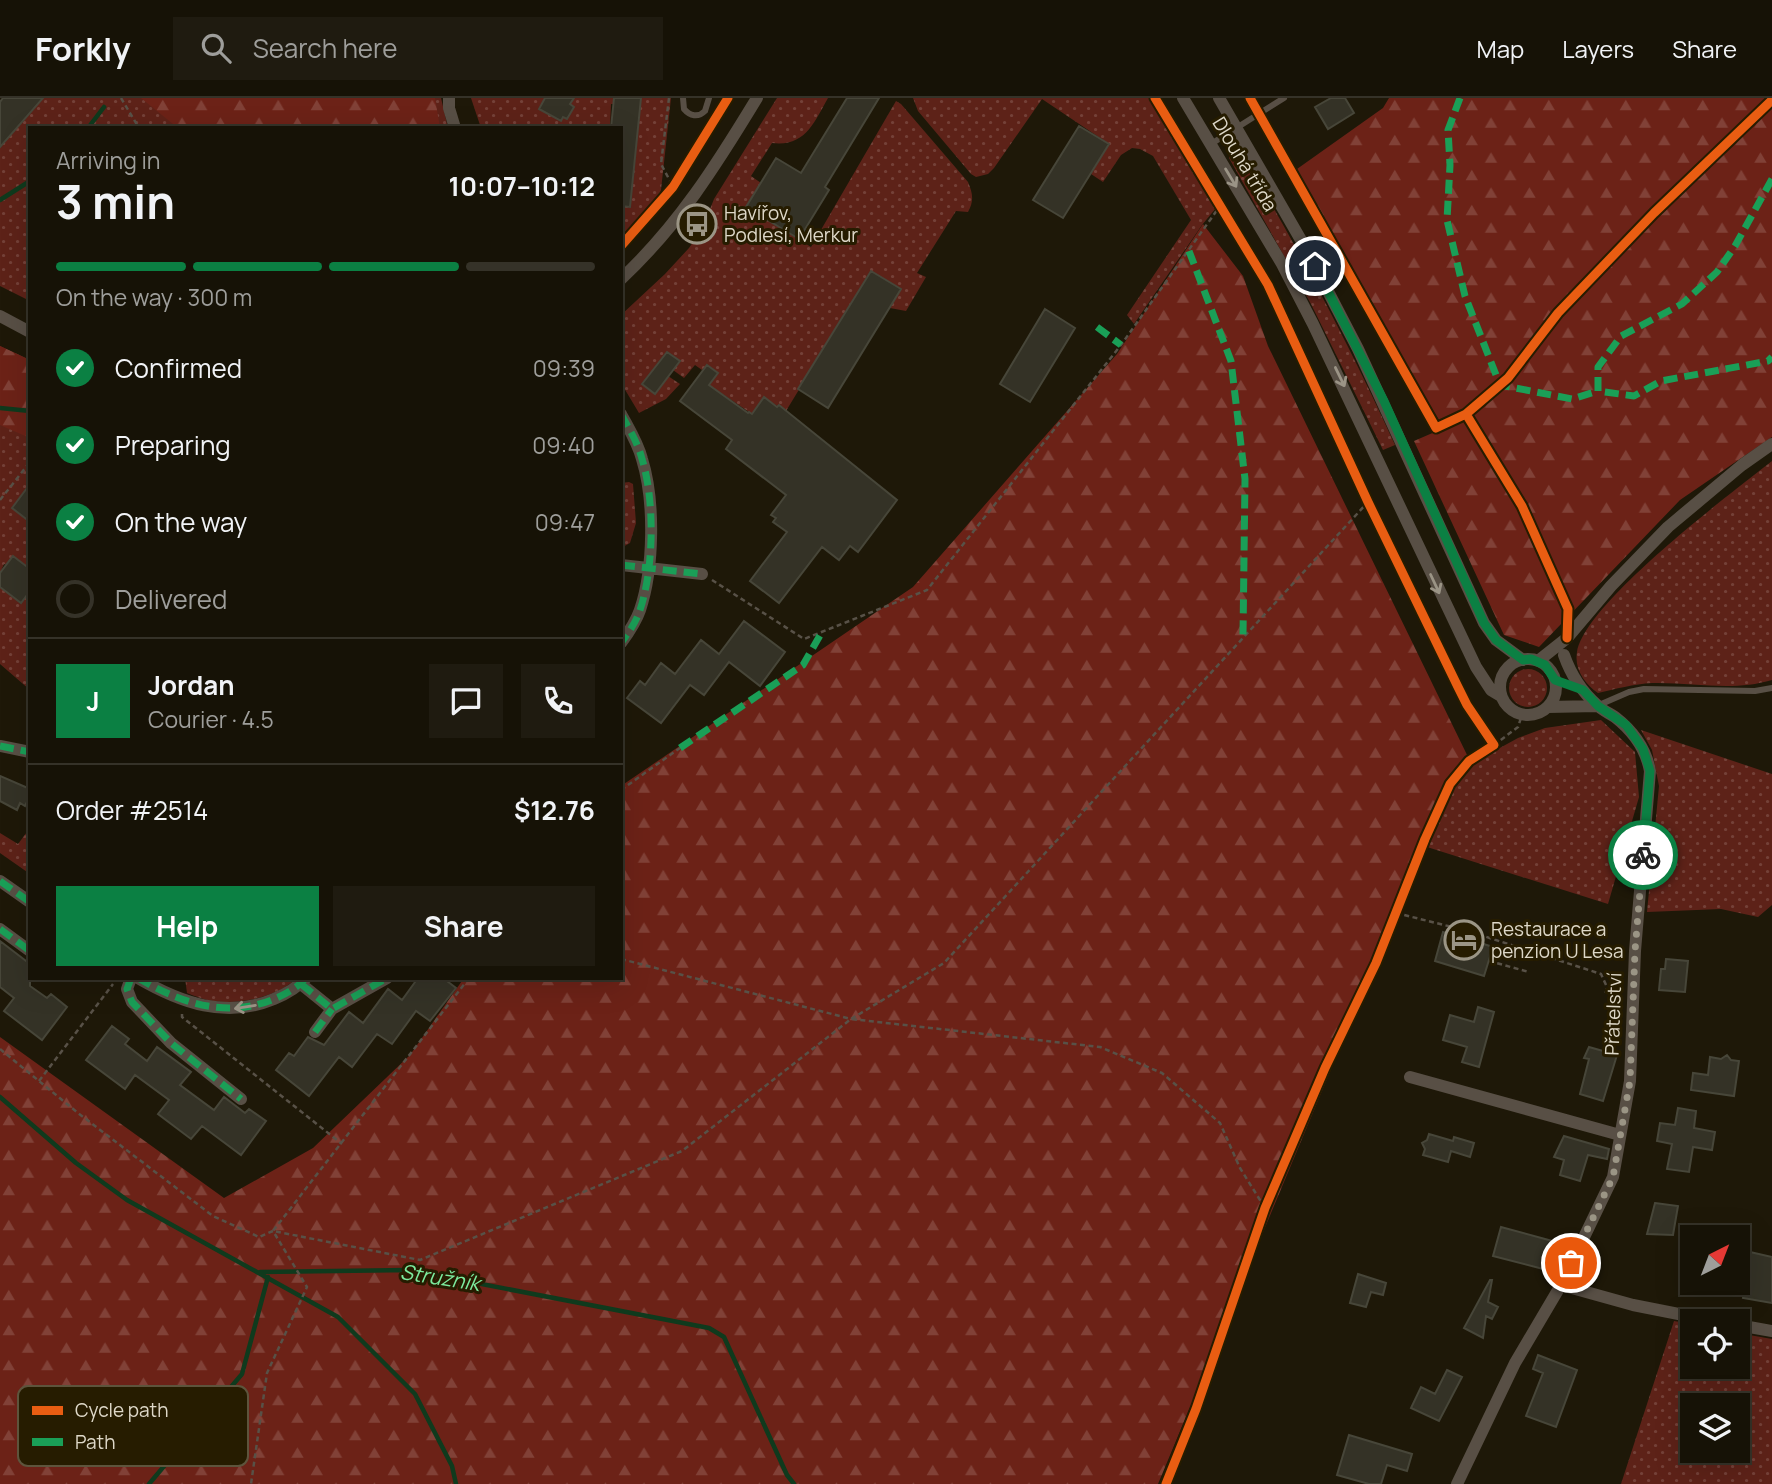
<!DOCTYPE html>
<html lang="en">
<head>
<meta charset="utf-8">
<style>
	:root { --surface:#161206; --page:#1f1b10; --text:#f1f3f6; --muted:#9e9e9b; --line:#353228; --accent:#0b8043 }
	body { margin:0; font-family:Manrope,sans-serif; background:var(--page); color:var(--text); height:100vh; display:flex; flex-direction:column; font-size:26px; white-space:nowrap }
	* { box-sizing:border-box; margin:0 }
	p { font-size:23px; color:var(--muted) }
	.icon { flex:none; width:38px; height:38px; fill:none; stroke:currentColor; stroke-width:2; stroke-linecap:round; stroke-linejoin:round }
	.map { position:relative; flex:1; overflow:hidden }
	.drawer { position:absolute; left:28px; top:28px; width:595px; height:854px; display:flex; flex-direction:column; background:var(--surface); border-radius:0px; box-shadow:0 7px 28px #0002,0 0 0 2px var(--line) }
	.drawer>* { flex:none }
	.needle { width:46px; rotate:42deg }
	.tools { position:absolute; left:1680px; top:1127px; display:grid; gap:14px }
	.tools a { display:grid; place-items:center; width:70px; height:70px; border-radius:0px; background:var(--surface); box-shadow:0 7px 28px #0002,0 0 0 2px var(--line); font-size:35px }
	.pin { position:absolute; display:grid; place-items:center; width:60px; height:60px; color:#fff; margin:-30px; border:4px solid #fff; border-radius:50%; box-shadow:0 2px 7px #0007 }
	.courier { position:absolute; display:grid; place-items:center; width:70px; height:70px; margin:-35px; border:5px solid #0b8043; border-radius:50%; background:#fff; color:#222; box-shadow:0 2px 9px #0007 }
	.overview em { font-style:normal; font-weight:700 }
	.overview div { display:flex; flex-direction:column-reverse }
	.overview { display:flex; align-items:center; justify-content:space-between; height:119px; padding:0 28px }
	h1 { font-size:46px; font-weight:700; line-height:52px }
	.bar { display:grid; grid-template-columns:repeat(4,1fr); gap:10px 7px; align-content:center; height:84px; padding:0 28px }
	.bar i { height:9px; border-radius:5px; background:var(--line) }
	.bar .on { background:var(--accent) }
	.bar p { grid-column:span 4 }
	.line { display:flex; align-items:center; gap:18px; padding:0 28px; border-top:2px solid var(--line) }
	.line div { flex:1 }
	.round { display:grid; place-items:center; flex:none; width:74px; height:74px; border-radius:0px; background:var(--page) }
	ol { padding:0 28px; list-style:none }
	li { display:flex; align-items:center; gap:21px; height:77px }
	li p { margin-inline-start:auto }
	li .icon { padding:7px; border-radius:50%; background:var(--accent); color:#fff; stroke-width:4 }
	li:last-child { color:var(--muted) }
	li i { width:38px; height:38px; border:4px solid var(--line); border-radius:50% }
	.action { display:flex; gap:14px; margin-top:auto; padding:14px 28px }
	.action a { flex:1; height:80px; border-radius:0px; background:var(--accent); color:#fff; font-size:28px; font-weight:700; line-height:80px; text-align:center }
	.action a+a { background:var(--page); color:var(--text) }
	header { display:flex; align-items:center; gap:42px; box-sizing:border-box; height:98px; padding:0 35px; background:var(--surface); border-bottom:2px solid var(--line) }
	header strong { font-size:33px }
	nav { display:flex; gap:38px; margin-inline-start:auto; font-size:24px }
	.search { width:490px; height:63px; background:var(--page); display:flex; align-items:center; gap:18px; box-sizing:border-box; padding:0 24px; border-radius:0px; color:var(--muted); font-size:26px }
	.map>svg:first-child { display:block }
</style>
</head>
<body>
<header>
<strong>Forkly</strong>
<div class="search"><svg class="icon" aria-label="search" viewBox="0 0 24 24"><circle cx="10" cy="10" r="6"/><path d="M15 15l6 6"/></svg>Search here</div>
<nav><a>Map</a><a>Layers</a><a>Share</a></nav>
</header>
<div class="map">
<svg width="1772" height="1386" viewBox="0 0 1772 1386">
	<defs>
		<pattern id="grass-dots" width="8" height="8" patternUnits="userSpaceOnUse" patternTransform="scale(1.75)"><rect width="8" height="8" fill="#5d2218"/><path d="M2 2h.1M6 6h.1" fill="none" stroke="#744138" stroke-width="1.8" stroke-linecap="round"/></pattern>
		<pattern id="forest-firs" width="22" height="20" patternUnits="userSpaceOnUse" patternTransform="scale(1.75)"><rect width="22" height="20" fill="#6c2217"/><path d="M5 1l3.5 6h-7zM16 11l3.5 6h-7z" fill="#814137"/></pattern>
	</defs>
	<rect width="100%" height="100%" fill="#1e1808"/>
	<path fill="url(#grass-dots)" fill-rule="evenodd" d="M42 0H441L448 30H30V203L0 188V47Z
		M471 0H613V6H611L610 30H481Z
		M640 0H671L661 92 658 101 621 143V103Z
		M777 0H828C814 25 805 49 772 45L751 78 761 85 747 109 811 149 896 3 901 6 968 84C973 96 974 103 968 114L956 113 917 175 926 179 906 213 890 210 901 191 871 173 786 313 764 300 752 316 709 287 718 275 707 267 702 272 695 267 684 280 673 272 679 263 667 254 643 286 668 278 680 286 666 301 639 315 621 285V217L665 176 689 150 703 129 714 101Z
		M913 0H1151L1216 110 1202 127 1134 226 1127 217 1191 122 1153 58 1140 51 1132 50 1121 57 1103 84 1091 76 1109 46 1042 1 994 70 988 76 976 79 971 76 918 13Z
		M1233 52 1240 53 1244 59C1299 152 1350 248 1395 347L1383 352 1311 206 1229 60V56Z
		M0 248 30 262V389L12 410 30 421V471L13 458 6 467 4 466 0 475Z
		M1772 363V582C1732 594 1693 584 1652 585 1634 586 1615 591 1598 595 1585 586 1574 571 1577 554 1585 505 1730 396 1772 363Z
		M629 384 633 386 636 425 630 445 621 450V385Z
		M0 489 30 493V592L0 566Z
		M1509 590a19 19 0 1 1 38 0a19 19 0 1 1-38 0Z
		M1601 622 1635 654 1639 699 1608 806 1408 743 1432 740 1459 679 1476 663 1518 640 1545 630Z
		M1641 632 1772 676V807L1758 819 1721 811 1647 814 1659 688 1652 652Z
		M30 730V776L0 755V735L18 746Z
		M185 880H297C277 899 240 907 213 903 204 902 195 898 187 895Z
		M1674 1223 1692 1226V1269H1738V1235L1772 1241V1386H1621ZM1692 1307H1738V1353H1692Z"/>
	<path fill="url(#forest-firs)" d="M141 0H435L440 30H178Z
		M1389 0H1772V339L1680 402 1539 549 1504 537 1414 343 1444 330 1411 277 1297 71 1383 10Z
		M1203 126 1243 178 1268 248 1469 661 1428 739 1158 1386H0V939L224 1100 313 1050 410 957 464 880H621V688L913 489 1117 256Z
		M0 248 30 262V340L0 327Z"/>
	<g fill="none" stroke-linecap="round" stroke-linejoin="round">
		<path stroke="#0f3a1d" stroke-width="4.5" d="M88 30 104 9
			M0 102 30 83
			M0 310 30 313
			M0 999 76 1065 127 1102 338 1219 415 1296 452 1368 456 1386
			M260 1174 409 1172 709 1230 724 1239 787 1377 794 1386
			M149 1386 242 1276 268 1179"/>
	</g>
	<path fill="#343226" stroke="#474639" stroke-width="2" d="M3 0H43L0 49V4Z
		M545 0H574L570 6 574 9 567 21 563 19 561 23 539 11Z
		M614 0H641L630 109 621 108V30H611Z
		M847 0H879L825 89 829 92 799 141 746 109 776 60 801 75Z
		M1331 0H1345L1354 15 1328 31 1315 9Z
		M1079 28 1109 46 1063 120 1033 102Z
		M871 173 901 191 828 310 798 291Z
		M1045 211 1075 230 1030 304 1000 286Z
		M667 254 680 263 655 296 642 286Z
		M707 267 718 275 709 287 748 315 749 314 752 316 764 299 777 309 779 307 897 402 858 454 850 448 839 462 822 449 779 505 750 483 787 434 773 424 776 420 771 417 786 397 726 351 732 342 680 303Z
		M30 386V424L12 410Z
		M13 458 30 471V493L21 505 0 489V475Z
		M744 523 785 554 760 588 729 564 704 597 690 587 661 625 627 600 640 583 645 587 661 565 675 576 701 542 719 556Z
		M0 678 30 691V698L25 708 20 705 17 712 0 703Z
		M1460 833 1476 838 1474 843 1493 849 1484 878 1435 863 1443 834 1459 839Z
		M0 843 30 866V888L47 900 51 896 67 909 42 942 4 913 14 900 0 889Z
		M1666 861 1688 863 1685 894 1659 892 1661 871H1665Z
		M418 880H443L456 890 430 923 416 913 392 946 377 936 352 969 339 959 309 998 276 972 289 955 294 958 308 939 324 947 349 914 363 925 388 891 402 902Z
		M1478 909 1494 914 1479 969 1462 964 1467 949 1443 942 1450 917 1474 924Z
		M112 928 129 941 125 946 147 963 157 949 191 974 180 987 214 1012 224 999 245 1015 249 1011 266 1023 241 1057 202 1028 191 1041 158 1016 169 1002 135 977 125 991 86 962Z
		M1589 949 1617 957 1603 1003 1580 996 1589 961 1584 960Z
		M1727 957 1731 962 1739 963 1734 998 1691 992 1693 975 1708 977 1710 959 1721 961Z
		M1678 1010 1696 1013 1694 1030 1715 1034 1712 1052 1693 1049 1689 1074 1667 1071 1672 1046 1657 1043 1660 1025 1675 1027Z
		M1429 1036 1453 1043 1454 1039 1474 1045 1470 1059 1451 1053 1448 1064 1423 1057 1425 1051 1422 1045 1427 1042Z
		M1564 1038 1609 1051 1607 1061 1588 1057 1580 1083 1560 1077 1564 1062 1554 1059Z
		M1655 1105 1678 1108 1673 1137 1647 1136Z
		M1501 1129 1556 1144 1547 1172 1493 1158Z
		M1750 1154 1772 1159V1205L1743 1200Z
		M1358 1176 1386 1185 1383 1197 1371 1194 1366 1209 1350 1205Z
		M1490 1182H1492L1488 1204 1498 1209 1492 1221 1486 1218 1483 1240 1464 1230Z
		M1538 1257 1577 1272 1556 1329 1526 1318 1543 1275 1533 1271Z
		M1447 1272 1462 1279 1439 1323 1411 1310 1421 1289 1435 1296Z
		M1349 1337 1412 1356 1407 1373 1387 1367 1381 1386H1369L1337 1377Z"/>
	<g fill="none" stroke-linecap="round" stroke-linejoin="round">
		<path stroke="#585147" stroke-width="2.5" stroke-dasharray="5 3.5" stroke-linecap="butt" d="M121 0 139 30
			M669 0 661 66 677 96
			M0 402 30 364
			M712 482 804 541 927 492 1121 247 1220 108
			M1494 647 1518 629 1522 617
			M621 692 680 650
			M1396 815 1468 833 1601 876 1607 889 1605 898
			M621 861 851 921 944 865 1368 404
			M1489 863 1529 874
			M469 880 273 1133 420 1162 682 1053 851 921 1100 949 1162 975 1220 1025 1240 1070 1265 1110
			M182 916V919L342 1046
			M0 951 78 1015 213 1118 259 1139 273 1133 307 1189 267 1275 251 1386
			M39 983 113 886"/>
		<path stroke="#584f45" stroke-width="6" d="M683 0 684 11C690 18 698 20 705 13L709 0
			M1211 46 1284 0
			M1599 607 1629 594 1644 591 1755 593 1772 590"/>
		<path stroke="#584f45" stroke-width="12" d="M449 0V10L455 30
			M1183 0 1282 166 1313 226 1476 569 1491 592 1501 598
			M1219 0 1305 149 1358 251 1484 525 1496 542 1523 562
			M621 181C678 128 717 66 757 0
			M0 218 30 234
			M621 316C629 331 638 345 642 361 655 403 654 470 640 512 636 524 629 534 621 545
			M621 467 702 476
			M1500 589a28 28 0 1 1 56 0a28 28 0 1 1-56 0Z
			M1538 563 1567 540 1611 488 1668 429 1742 367 1772 346
			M1548 609 1598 608
			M0 648 30 654
			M0 783 30 804
			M0 831 30 853
			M131 880 127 891 132 904 171 945 241 1001
			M138 880C181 905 226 921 274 901 286 896 297 890 306 880
			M301 886 332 911 387 880
			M315 934 332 911
			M1410 979 1620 1037
			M1561 1187 1633 1207 1714 1223
			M1738 1227 1772 1233
			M1457 1386 1515 1265 1561 1187 1613 1079 1630 983 1635 853 1650 673C1646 651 1633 633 1615 619 1609 615 1602 612 1597 607 1581 593 1571 577 1564 557"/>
		<path stroke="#1a9f57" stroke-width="7" stroke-dasharray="14 7" stroke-linecap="butt" d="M1460 0 1448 32 1450 67 1447 122 1465 198 1500 287 1572 301 1598 293
			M1772 81 1735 148 1717 174 1682 206 1621 238 1598 269V293L1634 298 1661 283 1768 263 1772 259
			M1189 153 1231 263 1245 381 1243 538
			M1097 229 1121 247
			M621 316C629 331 638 345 642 361 655 403 654 470 640 512 636 524 629 534 621 545
			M621 467 702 476
			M0 648 30 654
			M680 650 803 567 822 534
			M0 783 30 804
			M0 831 30 853
			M131 880 127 891 132 904 171 945 241 1001
			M138 880C181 905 226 921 274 901 286 896 297 890 306 880
			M301 886 332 911 387 880
			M315 934 332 911"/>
		<g stroke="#261c00" stroke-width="13">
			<path id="cycleway" d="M1155 0 1268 187 1368 404 1458 589 1467 607 1494 647 1469 663 1450 686 1425 741 1376 865 1325 970 1265 1110 1196 1311 1166 1386
				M1250 0 1436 330 1466 316 1522 408 1568 511 1567 540
				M621 148 673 89 728 0
				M1466 316 1508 280 1558 215 1654 115 1772 2"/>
		</g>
		<use href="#cycleway" stroke="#e95d12" stroke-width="9"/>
	</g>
	<defs><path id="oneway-shaft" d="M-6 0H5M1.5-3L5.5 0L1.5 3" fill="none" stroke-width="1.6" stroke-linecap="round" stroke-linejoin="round" transform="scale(1.75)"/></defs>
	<g stroke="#9b9486">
		<use href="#oneway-shaft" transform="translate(1231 80) rotate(59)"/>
		<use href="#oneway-shaft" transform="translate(1340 279) rotate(64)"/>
		<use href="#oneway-shaft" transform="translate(1435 486) rotate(65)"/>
		<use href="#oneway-shaft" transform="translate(245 909) rotate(171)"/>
	</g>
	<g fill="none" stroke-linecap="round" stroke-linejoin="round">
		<path stroke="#9b9585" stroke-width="7" stroke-dasharray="0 12.6" d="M1571 1165 1613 1079 1630 983 1635 853 1643 757"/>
		<path stroke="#0b8043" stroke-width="9" d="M1315 168 1384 303 1484 525 1496 542 1523 562 1531 561 1545 567 1555 582 1583 592 1598 608 1626 627 1643 651 1650 673 1643 757"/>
	</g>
	<defs>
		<g id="bus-ring" transform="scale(2.0125)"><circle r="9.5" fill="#261c00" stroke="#9b9585" stroke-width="1.5"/><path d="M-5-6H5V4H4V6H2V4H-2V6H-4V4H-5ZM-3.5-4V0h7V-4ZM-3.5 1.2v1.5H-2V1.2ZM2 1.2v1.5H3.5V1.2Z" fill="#9b9585"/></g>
		<g id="hotel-ring" transform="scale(2.0125)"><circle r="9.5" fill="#261c00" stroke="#9b9585" stroke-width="1.5"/><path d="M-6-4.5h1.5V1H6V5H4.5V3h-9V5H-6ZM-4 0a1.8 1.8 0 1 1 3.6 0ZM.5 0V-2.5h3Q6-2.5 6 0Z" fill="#9b9585"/></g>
	</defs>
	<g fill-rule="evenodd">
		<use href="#bus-ring" x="697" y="126"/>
		<use href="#hotel-ring" x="1464" y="842"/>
	</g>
	<g text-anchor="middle" stroke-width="6" stroke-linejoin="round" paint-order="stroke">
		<g font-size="19" fill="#ded8c8" stroke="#261c00">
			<text transform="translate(1245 66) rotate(59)" y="7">Dlouhá třída</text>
			<text transform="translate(1613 916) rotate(-88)" y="7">Přátelství</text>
		</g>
		<g font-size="19" fill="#ded8c8" stroke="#261c00" text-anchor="start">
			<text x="724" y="122">Havířov,<tspan x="724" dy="22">Podlesí, Merkur</tspan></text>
			<text x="1491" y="838">Restaurace a<tspan x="1491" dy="22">penzion U Lesa</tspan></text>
		</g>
		<g font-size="21" font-style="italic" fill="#7ceb9d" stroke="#261c00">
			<text transform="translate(440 1180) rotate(9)" y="7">Stružník</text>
		</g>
	</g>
	<rect x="18" y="1288" width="230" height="80" rx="10" fill="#261c00" stroke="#5d543c" stroke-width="2"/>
	<rect x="32" y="1308" width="31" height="9" fill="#e95d12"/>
	<rect x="32" y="1340" width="31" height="8" fill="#1a9f57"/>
	<g font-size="19" fill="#ded8c8">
		<text x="75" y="1319">Cycle path</text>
		<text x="75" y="1351">Path</text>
	</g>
</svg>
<div class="tools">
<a><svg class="needle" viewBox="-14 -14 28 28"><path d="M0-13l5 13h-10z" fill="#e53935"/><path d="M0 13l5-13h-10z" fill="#9e9e9b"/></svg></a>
<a><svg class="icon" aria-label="locate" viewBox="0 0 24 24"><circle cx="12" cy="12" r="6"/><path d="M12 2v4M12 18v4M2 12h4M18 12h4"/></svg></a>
<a><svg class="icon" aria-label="layers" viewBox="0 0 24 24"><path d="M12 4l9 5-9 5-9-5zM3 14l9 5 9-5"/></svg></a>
</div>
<div class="pin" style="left:1571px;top:1165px;background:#ea580c"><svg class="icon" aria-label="bag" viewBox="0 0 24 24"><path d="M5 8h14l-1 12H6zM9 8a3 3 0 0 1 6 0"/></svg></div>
<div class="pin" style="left:1315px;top:168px;background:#1f2937"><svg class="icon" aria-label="home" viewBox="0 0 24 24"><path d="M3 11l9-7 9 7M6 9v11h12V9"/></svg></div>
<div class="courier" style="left:1643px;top:757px"><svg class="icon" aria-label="bike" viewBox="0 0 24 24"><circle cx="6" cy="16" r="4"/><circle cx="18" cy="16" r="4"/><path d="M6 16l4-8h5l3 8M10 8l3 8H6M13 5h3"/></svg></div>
<section class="drawer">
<div class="overview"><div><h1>3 min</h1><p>Arriving in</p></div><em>10:07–10:12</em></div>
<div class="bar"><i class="on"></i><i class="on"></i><i class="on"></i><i></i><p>On the way · 300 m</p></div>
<ol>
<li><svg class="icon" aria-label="check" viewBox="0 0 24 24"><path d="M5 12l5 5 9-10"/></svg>Confirmed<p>09:39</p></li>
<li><svg class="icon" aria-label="check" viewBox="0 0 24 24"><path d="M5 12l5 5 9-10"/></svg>Preparing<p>09:40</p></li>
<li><svg class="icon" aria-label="check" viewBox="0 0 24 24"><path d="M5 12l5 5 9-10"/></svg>On the way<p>09:47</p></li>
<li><i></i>Delivered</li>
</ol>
<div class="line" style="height:126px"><b class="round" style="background:var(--accent);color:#fff">J</b><div><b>Jordan</b><p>Courier · 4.5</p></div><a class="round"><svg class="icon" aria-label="chat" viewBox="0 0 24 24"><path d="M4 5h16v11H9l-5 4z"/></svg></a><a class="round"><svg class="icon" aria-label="phone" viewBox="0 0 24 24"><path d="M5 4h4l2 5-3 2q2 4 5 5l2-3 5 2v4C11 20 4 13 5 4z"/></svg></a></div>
<div class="line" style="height:91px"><div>Order #2514</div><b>$12.76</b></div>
<div class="action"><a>Help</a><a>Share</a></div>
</section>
</div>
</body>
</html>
